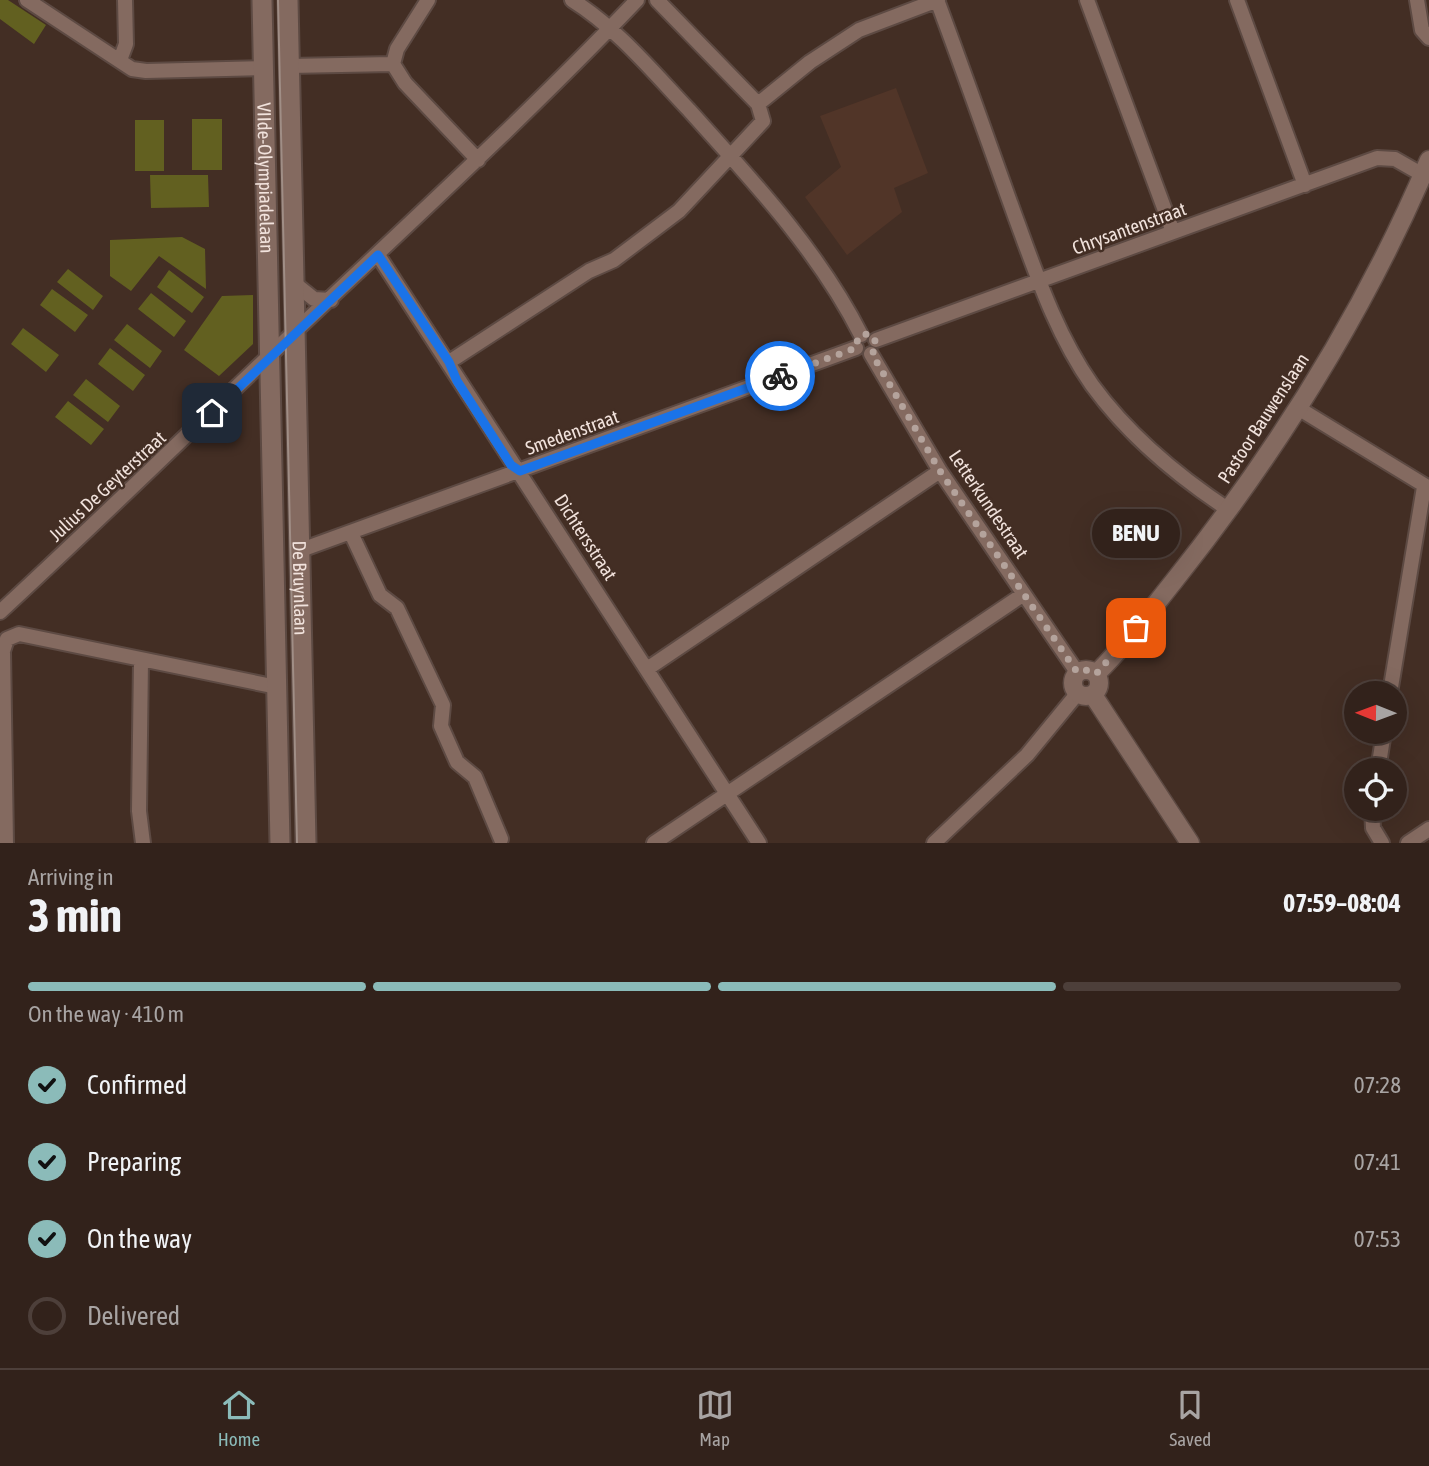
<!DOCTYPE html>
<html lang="en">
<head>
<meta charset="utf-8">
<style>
	:root { --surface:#32221b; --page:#3d2f28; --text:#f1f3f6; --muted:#a8a4a3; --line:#4d3f3a; --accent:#8bbbb9 }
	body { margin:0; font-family:"Asap Condensed",sans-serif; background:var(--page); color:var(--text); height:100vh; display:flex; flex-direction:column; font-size:26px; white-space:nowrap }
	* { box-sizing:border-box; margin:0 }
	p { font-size:23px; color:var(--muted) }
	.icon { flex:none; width:38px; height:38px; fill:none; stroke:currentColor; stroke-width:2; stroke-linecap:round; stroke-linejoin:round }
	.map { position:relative; height:843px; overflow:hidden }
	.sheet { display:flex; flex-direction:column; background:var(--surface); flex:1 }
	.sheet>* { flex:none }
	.needle { width:46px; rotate:271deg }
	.tools { position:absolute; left:1344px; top:681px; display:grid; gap:14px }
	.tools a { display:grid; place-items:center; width:63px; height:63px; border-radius:50%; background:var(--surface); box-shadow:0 7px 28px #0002,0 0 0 2px var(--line); font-size:35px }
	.pin { position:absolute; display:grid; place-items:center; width:60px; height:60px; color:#fff; margin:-30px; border-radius:14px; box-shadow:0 4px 10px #0006 }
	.courier { position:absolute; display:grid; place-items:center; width:70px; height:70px; margin:-35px; border:5px solid #1a73e8; border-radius:50%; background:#fff; color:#222; box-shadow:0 2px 9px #0007 }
	.bubble { position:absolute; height:49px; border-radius:24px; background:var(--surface); box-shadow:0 7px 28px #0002,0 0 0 2px var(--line); font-size:23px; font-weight:700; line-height:49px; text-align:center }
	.head em { font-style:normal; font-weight:700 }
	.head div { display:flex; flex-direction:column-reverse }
	.head { display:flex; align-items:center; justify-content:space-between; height:119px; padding:0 28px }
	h1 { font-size:46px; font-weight:700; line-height:52px }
	.bar { display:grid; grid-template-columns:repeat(4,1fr); gap:10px 7px; align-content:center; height:84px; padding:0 28px }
	.bar i { height:9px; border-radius:5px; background:var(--line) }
	.bar .on { background:var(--accent) }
	.bar p { grid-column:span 4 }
	ol { padding:0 28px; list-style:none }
	li { display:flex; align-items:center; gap:21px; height:77px }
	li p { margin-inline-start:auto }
	li .icon { padding:7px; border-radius:50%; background:var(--accent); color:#111; stroke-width:4 }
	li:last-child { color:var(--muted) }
	li i { width:38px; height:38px; border:4px solid var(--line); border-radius:50% }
	.tab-bar { display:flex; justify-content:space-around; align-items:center; height:98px; border-top:2px solid var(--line); background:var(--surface); font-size:19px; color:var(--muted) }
	.tab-bar a { display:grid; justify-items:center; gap:4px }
	.tab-bar .on { color:var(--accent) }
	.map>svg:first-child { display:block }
</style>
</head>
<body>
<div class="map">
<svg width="1429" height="843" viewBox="0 0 1429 843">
	<rect width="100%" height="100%" fill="#432e24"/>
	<path fill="#513528" d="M896 88 928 173 894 188 902 212 847 255 805 197 841 167 820 116Z"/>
	<path fill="#626020" d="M0 0H8L46 25 34 44 0 19Z
		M192 119H222V170H192Z
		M135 120H164V171H135Z
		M150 175H208L209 207 151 208Z
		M182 237 205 249 206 289 159 256 131 291 110 276V240Z
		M68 269 103 296 93 310 57 282Z
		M169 270 204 297 192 313 157 287Z
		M52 289 88 315 75 332 40 305Z
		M151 293 186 321 174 337 138 309Z
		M253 295V344L219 376 184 350 222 296Z
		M127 324 162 351 150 368 114 340Z
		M23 328 59 355 46 372 11 344Z
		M110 348 145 375 133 391 98 364Z
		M86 379 120 406 108 422 73 395Z
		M68 401 104 429 91 445 55 417Z"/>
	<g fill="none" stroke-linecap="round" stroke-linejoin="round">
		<g stroke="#5d4a43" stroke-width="18">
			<path id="minor" d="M27 0 132 69 146 71 264 68
				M428 0 397 49 393 64 405 83 478 160
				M572 0C617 28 653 72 689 110 752 180 818 250 861 335
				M937 0C964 72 989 144 1015 216 1036 273 1056 334 1092 385 1129 436 1176 475 1229 510
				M1087 0 1173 232
				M1237 0 1305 185
				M1417 0 1422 30 1429 38
				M120 60 126 44 125 0
				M289 66 393 64
				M758 104 810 62 859 30 938 0
				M378 255 759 843
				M294 283 314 299 331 300
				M876 340 1377 158 1395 159 1423 175
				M871 354 940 471 1077 672
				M449 362 589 271 614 260 679 211 763 121 758 104 657 0
				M1298 408 1429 488
				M351 533 380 595 397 608 443 705 441 726 457 762 475 777 501 839
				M301 550 856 348
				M0 612C91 528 179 442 268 357 392 239 519 124 637 0
				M7 639 19 634 277 687
				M141 661 139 811 143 843
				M647 669 940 471
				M1390 693 1424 487
				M1378 770 1384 732
				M1372 808 1373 828 1382 843
				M6 843 3 651 7 639
				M654 843 1024 594
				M934 843 1027 755 1077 694
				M1408 843 1429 829"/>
		</g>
		<g stroke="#5d4a43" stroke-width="21">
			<path id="tertiary" d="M1073 683a13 13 0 1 1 26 0a13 13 0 1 1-26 0Z
				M1096 674C1125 646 1149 612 1174 581 1276 453 1365 311 1429 160
				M1093 695 1190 843"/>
		</g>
		<g stroke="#5d4a43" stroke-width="23">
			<g id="secondary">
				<path id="s1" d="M262 0 280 843"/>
				<path id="s2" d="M288 0 306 843"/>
			</g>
		</g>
		<use href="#minor" stroke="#846a60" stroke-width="14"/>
		<use href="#tertiary" stroke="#846a60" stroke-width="18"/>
		<use href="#secondary" stroke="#846a60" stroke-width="19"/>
		<path stroke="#a08e86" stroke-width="2" d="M278 0 297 843"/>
	</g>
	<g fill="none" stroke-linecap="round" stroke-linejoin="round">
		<path stroke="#b4a39c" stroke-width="7" stroke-dasharray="0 12.6" d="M780 376 856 348 858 337 865 334 872 335 877 345 872 354 940 471 1077 672 1086 670 1096 674 1136 628"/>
		<path stroke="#1a73e8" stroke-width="9" d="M212 413 378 255 449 362 457 381 511 465 520 471 780 376"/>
	</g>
	<g text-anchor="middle" stroke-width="5" stroke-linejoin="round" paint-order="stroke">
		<g font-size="19" fill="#f1e2dc" stroke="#432e24">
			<text dy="7" stroke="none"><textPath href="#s1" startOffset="178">VIIde-Olympiadelaan</textPath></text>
			<text transform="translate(1129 228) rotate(-20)" y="7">Chrysantenstraat</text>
			<text transform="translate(1263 418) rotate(-57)" y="7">Pastoor Bauwenslaan</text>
			<text transform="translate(572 432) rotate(-20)" y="7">Smedenstraat</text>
			<text transform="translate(107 486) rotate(-43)" y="7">Julius De Geyterstraat</text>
			<text transform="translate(989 504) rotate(56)" y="7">Letterkundestraat</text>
			<text transform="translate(586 537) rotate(57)" y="7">Dichtersstraat</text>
			<text dy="7" stroke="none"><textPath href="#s2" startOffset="588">De Bruynlaan</textPath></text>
		</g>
	</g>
</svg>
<div class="tools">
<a><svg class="needle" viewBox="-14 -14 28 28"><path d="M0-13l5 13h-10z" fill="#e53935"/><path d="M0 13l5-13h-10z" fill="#a8a4a3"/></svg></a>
<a><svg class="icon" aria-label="locate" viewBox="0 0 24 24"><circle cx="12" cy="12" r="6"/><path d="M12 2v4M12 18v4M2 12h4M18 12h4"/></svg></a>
</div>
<div class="pin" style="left:1136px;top:628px;background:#ea580c"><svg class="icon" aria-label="bag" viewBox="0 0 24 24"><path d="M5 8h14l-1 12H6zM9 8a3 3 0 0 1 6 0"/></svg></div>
<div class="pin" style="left:212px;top:413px;background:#1f2937"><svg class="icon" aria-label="home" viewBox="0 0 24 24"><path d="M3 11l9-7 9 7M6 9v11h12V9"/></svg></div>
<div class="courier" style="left:780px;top:376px"><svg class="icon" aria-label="bike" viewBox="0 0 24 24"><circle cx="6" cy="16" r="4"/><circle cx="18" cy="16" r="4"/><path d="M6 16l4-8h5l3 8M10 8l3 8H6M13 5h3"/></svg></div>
<div class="bubble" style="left:1092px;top:509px;width:88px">BENU</div>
</div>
<section class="sheet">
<div class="head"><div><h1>3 min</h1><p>Arriving in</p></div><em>07:59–08:04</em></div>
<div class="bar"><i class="on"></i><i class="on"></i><i class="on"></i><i></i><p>On the way · 410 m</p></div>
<ol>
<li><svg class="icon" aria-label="check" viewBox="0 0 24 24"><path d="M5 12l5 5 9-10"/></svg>Confirmed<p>07:28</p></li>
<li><svg class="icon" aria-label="check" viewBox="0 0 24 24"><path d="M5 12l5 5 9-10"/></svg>Preparing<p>07:41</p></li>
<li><svg class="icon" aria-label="check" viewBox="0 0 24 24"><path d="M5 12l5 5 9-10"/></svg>On the way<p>07:53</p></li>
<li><i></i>Delivered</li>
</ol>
</section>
<nav class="tab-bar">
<a class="on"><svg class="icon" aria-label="home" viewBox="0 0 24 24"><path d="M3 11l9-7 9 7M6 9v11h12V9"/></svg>Home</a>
<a><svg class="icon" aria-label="map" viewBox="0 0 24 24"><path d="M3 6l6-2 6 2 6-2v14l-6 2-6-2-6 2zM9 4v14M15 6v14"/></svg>Map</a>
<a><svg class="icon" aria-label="saved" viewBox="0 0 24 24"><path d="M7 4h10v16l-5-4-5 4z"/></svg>Saved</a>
</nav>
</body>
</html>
